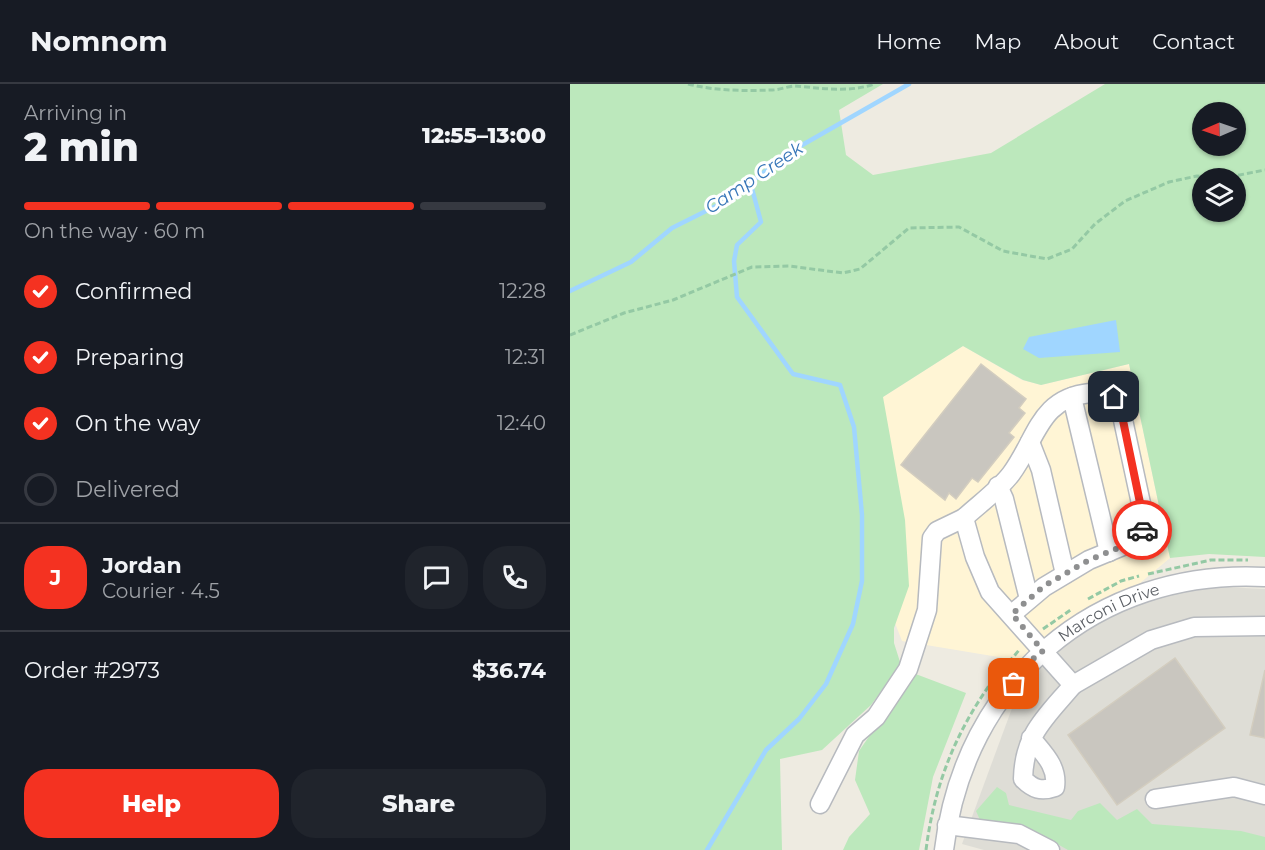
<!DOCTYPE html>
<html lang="en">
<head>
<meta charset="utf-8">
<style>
	:root { --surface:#171b24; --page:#20242c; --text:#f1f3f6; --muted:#9ea1a6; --line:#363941; --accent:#f43221 }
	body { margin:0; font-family:Montserrat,sans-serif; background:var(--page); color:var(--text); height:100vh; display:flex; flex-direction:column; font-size:22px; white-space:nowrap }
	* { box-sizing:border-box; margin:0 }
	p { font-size:20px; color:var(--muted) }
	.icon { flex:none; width:33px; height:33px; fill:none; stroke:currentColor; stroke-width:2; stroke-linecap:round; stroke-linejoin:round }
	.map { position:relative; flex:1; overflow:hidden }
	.sheet { display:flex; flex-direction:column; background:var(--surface); width:570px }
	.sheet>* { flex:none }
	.needle { width:39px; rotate:268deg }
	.buttons { position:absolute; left:622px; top:18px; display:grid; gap:12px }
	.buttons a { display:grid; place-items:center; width:54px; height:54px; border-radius:50%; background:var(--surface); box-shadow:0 2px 4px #0004; font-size:30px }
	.pin { position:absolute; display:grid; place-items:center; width:51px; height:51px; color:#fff; margin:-26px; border-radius:12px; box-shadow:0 3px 9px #0006 }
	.courier { position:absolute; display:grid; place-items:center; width:60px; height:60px; margin:-30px; border:4px solid #f43221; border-radius:50%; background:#fff; color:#222; box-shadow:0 2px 8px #0007 }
	.headline em { font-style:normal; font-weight:800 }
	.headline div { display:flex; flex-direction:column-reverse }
	.headline { display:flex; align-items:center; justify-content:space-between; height:102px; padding:0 24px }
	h1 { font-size:39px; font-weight:800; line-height:45px }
	.bar { display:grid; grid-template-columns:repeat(4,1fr); gap:9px 6px; align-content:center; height:72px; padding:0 24px }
	.bar i { height:8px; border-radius:4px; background:var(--line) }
	.bar .selected { background:var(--accent) }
	.bar p { grid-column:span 4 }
	.line { display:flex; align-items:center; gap:15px; padding:0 24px; border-top:2px solid var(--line) }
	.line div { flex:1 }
	.round { display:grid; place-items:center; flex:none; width:63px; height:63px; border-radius:24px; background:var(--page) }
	ol { padding:0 24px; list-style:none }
	li { display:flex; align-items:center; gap:18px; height:66px }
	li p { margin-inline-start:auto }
	li .icon { padding:6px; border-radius:50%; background:var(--accent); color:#fff; stroke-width:4 }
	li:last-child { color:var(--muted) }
	li i { width:33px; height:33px; border:3px solid var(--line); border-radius:50% }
	.action { display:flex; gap:12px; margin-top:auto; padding:12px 24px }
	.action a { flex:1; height:69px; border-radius:24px; background:var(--accent); color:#fff; font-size:24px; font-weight:800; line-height:69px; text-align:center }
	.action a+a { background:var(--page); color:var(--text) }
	header { display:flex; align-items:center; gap:36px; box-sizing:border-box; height:84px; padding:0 30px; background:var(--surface); border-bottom:2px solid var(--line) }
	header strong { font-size:28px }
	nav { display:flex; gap:33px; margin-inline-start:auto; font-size:21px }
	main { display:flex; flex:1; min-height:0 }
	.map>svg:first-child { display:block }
</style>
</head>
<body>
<header>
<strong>Nomnom</strong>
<nav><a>Home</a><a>Map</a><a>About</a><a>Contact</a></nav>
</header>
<main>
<section class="sheet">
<div class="headline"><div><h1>2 min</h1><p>Arriving in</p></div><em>12:55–13:00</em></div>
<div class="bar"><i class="selected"></i><i class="selected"></i><i class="selected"></i><i></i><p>On the way · 60 m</p></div>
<ol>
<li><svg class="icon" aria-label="check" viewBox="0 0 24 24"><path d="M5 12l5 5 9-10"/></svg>Confirmed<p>12:28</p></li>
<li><svg class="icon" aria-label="check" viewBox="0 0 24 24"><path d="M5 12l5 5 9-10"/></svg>Preparing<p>12:31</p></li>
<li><svg class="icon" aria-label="check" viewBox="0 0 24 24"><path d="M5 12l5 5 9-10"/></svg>On the way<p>12:40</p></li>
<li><i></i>Delivered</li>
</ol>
<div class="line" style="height:108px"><b class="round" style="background:var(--accent);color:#fff">J</b><div><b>Jordan</b><p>Courier · 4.5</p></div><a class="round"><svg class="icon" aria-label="chat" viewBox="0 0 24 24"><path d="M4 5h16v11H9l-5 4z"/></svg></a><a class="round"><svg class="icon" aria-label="phone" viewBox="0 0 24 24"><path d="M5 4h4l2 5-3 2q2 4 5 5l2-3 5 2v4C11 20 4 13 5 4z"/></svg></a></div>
<div class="line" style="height:78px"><div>Order #2973</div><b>$36.74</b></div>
<div class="action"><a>Help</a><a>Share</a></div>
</section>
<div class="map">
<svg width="695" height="766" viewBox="0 0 695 766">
	<rect width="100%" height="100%" fill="#eeebe1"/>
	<path fill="#fff5d5" d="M393 262 452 296 471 301 559 280 600 474 545 520 459 578 332 557 252 352Z"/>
	<path fill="#deddd6" d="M629 502 695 505V766H414L392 760 459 578 534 520Z"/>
	<path fill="#bce8bc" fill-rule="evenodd" d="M0 0H313L269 26 276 71 303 91 421 69 535 0H695V473L639 470 600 474 559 280 471 301 453 296 393 262 313 313 335 436 339 502 324 544V559L331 581 301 621 252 666 210 675 212 766H0ZM633 28H666V62H633ZM633 94H666V128H633Z
		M343 589 396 609 363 693 349 766H273L279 753 300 730 285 696 289 667Z
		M427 703 436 709 439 721 501 736 508 727 530 719 547 736 567 725 582 740 671 747 695 753V766H498L466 748 410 736 406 727Z"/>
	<path fill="#a0d6ff" d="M546 236 550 268 469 274 453 265 459 253Z"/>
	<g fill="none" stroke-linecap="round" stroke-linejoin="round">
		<path stroke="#a0d6ff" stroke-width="4.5" d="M0 207 61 178 102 144 154 118 227 64 339 0
			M137 766 196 666 229 635 256 600 283 540 292 497V431L284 343 270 301 223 290 167 213 164 177 167 161 191 138 181 101"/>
	</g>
	<path fill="#c9c6bf" stroke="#d3cdbf" stroke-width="1.5" d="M411 280 456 315 449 324 455 329 439 349 444 353 408 398 402 394 386 415 379 409 375 416 331 381Z
		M605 574 655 644 547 721 498 651Z
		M695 586V654L680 651Z"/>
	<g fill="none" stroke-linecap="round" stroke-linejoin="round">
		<g stroke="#b7babf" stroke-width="21">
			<g id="minor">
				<path d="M502 313 539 468"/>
				<path d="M460 358 471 386 495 490"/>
				<path d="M428 402 434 415 459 515"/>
				<path d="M394 434C409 420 429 406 441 390 467 355 469 314 520 309 534 308 543 310 550 322L575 438 565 457 519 476 474 503 442 530"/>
				<path d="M461 654C473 669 488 682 485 703 471 708 463 705 453 695 454 650 476 633 503 601"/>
				<path d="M585 715 664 703 695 711"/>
				<path d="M250 720 285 651 306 633 338 585 357 526 362 454 367 447 394 434 405 473 420 508 503 601 581 556 624 543 695 542"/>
				<path d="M377 741 449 750 480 766"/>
				<path id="s1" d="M374 766C394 598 525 484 695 493"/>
			</g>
		</g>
		<path stroke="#94c9a4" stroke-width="3" stroke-dasharray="6 3" stroke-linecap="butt" d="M118 0C145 7 175 7 202 6 210 6 218 2 225 2 251 4 279 9 304 0
			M0 251 54 229 103 216 182 183 219 182 273 189 290 185 339 144 389 143 433 167 477 175 502 165 525 140 555 117 599 98 627 92 654 94 695 86
			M578 490 641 476H678
			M518 515 551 497 569 492
			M473 545 502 525
			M427 592 450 565
			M356 766C364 703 384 651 421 599"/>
		<use href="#minor" stroke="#fff" stroke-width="18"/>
	</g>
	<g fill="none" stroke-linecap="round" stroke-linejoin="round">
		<path stroke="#8e8f90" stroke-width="6" stroke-dasharray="0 10.8" d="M444 600 464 574 473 567 442 530 474 502 519 476 565 457 572 446"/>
		<path stroke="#f43221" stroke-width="8" d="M544 313 550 322 574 438 572 446"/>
	</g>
	<g text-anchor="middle" stroke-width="6" stroke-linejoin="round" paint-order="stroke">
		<g font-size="16" fill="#5a5e64" stroke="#fff">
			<text dy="6" stroke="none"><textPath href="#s1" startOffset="304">Marconi Drive</textPath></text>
		</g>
		<g font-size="18" font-style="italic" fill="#3776b8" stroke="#fff">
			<text transform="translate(184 94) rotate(-34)" y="6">Camp Creek</text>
		</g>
	</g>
</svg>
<div class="buttons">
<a><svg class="needle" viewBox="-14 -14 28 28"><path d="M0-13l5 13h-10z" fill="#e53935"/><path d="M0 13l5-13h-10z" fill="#9ea1a6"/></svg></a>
<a><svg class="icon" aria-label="layers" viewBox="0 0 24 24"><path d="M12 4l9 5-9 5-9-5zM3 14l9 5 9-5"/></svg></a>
</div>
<div class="pin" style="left:444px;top:600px;background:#ea580c"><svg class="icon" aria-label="bag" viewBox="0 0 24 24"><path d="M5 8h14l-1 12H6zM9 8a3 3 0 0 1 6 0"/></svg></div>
<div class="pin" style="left:544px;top:313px;background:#1f2937"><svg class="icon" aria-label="home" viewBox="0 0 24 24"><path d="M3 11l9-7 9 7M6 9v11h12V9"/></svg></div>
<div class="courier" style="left:572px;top:446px"><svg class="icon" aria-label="car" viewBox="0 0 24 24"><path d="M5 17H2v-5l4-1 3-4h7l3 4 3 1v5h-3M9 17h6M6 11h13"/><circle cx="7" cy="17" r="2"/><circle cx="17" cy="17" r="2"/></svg></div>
</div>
</main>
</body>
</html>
